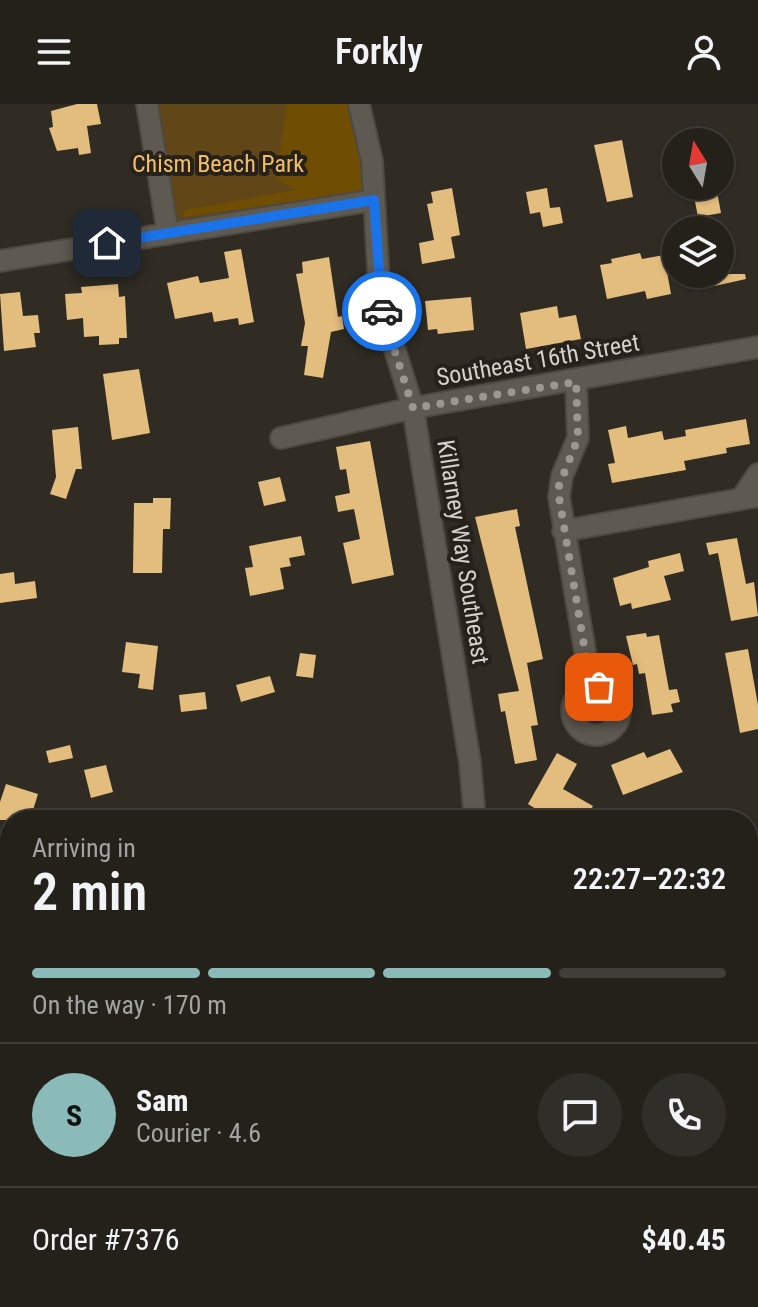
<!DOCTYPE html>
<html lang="en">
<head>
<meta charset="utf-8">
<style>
	:root { --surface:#24211b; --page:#302e28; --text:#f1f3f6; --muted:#a3a3a3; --line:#413e3a; --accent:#8bbbb9 }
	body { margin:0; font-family:"Roboto Condensed",sans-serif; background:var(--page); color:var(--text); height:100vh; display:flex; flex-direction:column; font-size:30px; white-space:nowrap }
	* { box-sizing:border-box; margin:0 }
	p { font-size:26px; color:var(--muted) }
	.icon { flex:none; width:44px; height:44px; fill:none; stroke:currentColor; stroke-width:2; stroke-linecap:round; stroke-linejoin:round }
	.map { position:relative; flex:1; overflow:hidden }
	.side { position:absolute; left:0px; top:706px; width:758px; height:498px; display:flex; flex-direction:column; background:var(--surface); border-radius:32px 32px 0 0; box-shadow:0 2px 6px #0004,0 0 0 2px var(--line) }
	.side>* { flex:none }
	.needle { width:52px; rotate:349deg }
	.controls { position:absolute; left:662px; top:24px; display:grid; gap:16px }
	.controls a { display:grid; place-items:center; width:72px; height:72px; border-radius:50%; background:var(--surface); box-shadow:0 2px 6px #0004,0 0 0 2px var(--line); font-size:40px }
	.pin { position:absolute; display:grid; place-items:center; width:68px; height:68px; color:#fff; margin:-34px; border-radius:16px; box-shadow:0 4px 12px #0006 }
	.courier { position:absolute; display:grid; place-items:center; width:80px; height:80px; margin:-40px; border:6px solid #1a73e8; border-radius:50%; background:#fff; color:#222; box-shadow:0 2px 10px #0007 }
	.headline em { font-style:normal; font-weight:600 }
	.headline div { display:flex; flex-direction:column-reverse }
	.headline { display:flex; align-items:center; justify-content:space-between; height:136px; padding:0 32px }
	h1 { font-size:52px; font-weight:600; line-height:60px }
	.bar { display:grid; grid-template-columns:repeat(4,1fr); gap:12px 8px; align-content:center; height:96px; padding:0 32px }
	.bar i { height:10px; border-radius:6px; background:var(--line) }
	.bar .selected { background:var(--accent) }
	.bar p { grid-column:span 4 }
	.line { display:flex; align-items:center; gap:20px; padding:0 32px; border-top:2px solid var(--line) }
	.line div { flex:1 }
	.round { display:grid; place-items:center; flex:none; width:84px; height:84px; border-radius:42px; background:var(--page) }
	header { display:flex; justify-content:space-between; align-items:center; height:104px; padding:0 32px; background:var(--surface); font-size:36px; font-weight:600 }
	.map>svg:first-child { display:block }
</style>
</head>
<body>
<header><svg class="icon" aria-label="menu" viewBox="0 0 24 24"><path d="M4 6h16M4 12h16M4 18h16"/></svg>Forkly<svg class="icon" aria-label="person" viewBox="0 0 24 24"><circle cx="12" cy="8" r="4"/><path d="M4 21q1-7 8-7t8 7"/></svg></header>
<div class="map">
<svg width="758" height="1203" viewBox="0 0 758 1203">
	<rect width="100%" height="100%" fill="#302c24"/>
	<path fill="#614717" d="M147 0H352L359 96 168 130Z"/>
	<path fill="#6f4e03" d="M287 0H359L368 87 184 113V106L296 86 276 74Z"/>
	<path fill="#001b21" d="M0 1036 10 1037V1194H86L91 1203H0Z"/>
	<path fill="#e3bd7e" d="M77 0H97L101 20 87 22 91 49 79 51 78 44 57 47 49 24 53 23 51 7Z
		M622 36 633 93 607 98 594 41Z
		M720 36H726L733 75 720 77Z
		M692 82H716L721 109 698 113Z
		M452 84 460 131 451 133 455 154 422 160 419 139 434 136 427 100 433 99 431 88Z
		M547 84 550 104 560 103 563 119 543 123 540 108 530 110 526 88Z
		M241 145 254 218 239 221 238 214 214 218 212 208 175 215 167 179 198 172 200 179 229 174 224 148Z
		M640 149 642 155 664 151 671 190 647 195 645 187 607 195 600 161 612 159 611 155Z
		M329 153 338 213 342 212 344 225 331 228 323 274 304 271 308 242H301L305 219 296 170 303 169 302 158Z
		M698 170H745L746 175 701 185Z
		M118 180 119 193 125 192 127 234H119V240L99 241V232L84 233 83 214 67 216 65 190 82 189 81 183Z
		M20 188 23 212 38 211 40 229H34L36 243 4 247 0 190Z
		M471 193 474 226 438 230 437 225 428 226 425 197Z
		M557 202 559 214 576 211 581 235 526 245 520 209Z
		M139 265 150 329 112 336 103 270Z
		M746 315 750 340 726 344 727 349 684 357 686 366 612 379 608 360 615 359 608 326 626 322 628 334 662 327 664 336 686 332 685 326Z
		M78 323 82 365H76L66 395 50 390 56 373 52 326Z
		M370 337 394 471 352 480 343 439 360 435 354 405 338 408 335 392 350 389 346 365 340 366 336 343Z
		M280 373 286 397 264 402 258 378Z
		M153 394H171L170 425H163L162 469H133L134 399H153Z
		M517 405 520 422 515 423 543 555 527 559 538 621 531 622 537 656 515 660 505 607 501 608 498 590 519 587 475 413Z
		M301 432 305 451 289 454 291 462 280 464 284 485 250 492 245 464 253 463 249 442Z
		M737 434 746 480 754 478 758 512 731 517 718 449 709 451 706 439Z
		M680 449 684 467 664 472 671 496 632 505 631 499 620 502 613 474 649 463 648 457Z
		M14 468 15 480 35 477 37 494 0 499V470Z
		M646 529 647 533 659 531 669 586 677 585 680 598 671 600 673 608 652 611 645 569 639 570 637 560 633 561 626 532Z
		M126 538 158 542 153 586 138 584 140 570 122 568Z
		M748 545 758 601V625L740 629 725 549Z
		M300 549 316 551 313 574 296 572Z
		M270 572 275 588 241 598 236 581Z
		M205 588 207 605 181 608 179 591Z
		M70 641 73 654 49 659 46 647Z
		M670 645 683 668 623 691 611 661 644 648 647 654Z
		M557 649 577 660 563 685 593 702 585 716H553L528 700Z
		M106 661 113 688 91 694 84 666Z
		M6 680 38 690 30 716H0V698Z"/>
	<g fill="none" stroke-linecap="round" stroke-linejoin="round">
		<g stroke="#4d4943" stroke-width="24">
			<path id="minor" d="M147 0 168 130
				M359 0 372 57 380 198 413 304 470 659 475 716
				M0 157 374 96
				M576 278 578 334 562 372 559 393 591 583
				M281 334 413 304 758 243
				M742 394 758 370
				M563 427 758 392
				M572 607a24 24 0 1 1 48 0a24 24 0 1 1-48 0Z
				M455 1194 456 1203"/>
		</g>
		<use href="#minor" stroke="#5e5951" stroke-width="20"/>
	</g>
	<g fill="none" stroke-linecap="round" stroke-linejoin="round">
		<path stroke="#9b9892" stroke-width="8" stroke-dasharray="0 14.4" d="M382 207 413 304 576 278 578 334 559 382V393L591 583H599"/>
		<path stroke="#1a73e8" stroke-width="10" d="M107 139 374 96 382 207"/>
	</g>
	<g text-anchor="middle" stroke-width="8" stroke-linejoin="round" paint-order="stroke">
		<g font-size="24" fill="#f2bf66" stroke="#26221b">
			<text x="218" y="68">Chism Beach Park</text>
		</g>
		<g font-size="24" fill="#d5d2cd" stroke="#26221b">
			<text transform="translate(538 256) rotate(-10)" y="8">Southeast 16th Street</text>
			<text transform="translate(463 448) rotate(81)" y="8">Killarney Way Southeast</text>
		</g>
	</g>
</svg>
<div class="controls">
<a><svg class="needle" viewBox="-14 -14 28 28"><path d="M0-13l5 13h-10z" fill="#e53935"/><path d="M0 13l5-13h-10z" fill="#a3a3a3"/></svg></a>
<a><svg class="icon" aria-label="layers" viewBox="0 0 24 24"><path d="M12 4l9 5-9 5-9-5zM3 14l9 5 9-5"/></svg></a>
</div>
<div class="pin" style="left:599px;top:583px;background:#ea580c"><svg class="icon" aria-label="bag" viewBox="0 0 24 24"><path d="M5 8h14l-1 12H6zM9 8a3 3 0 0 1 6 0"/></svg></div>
<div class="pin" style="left:107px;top:139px;background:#1f2937"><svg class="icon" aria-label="home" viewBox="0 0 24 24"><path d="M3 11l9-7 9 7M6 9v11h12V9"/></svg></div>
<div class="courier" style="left:382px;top:207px"><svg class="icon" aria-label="car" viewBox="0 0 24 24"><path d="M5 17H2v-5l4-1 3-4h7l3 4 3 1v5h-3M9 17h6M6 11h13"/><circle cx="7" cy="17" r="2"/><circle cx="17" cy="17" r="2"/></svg></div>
<section class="side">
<div class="headline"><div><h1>2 min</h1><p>Arriving in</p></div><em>22:27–22:32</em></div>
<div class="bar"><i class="selected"></i><i class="selected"></i><i class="selected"></i><i></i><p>On the way · 170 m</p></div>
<div class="line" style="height:144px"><b class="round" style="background:var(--accent);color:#111">S</b><div><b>Sam</b><p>Courier · 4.6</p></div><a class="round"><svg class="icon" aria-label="chat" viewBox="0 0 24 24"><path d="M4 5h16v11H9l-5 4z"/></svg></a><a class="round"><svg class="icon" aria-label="phone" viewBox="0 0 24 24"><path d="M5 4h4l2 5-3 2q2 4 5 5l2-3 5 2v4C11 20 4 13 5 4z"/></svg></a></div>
<div class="line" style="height:104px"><div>Order #7376</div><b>$40.45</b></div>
</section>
</div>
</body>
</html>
